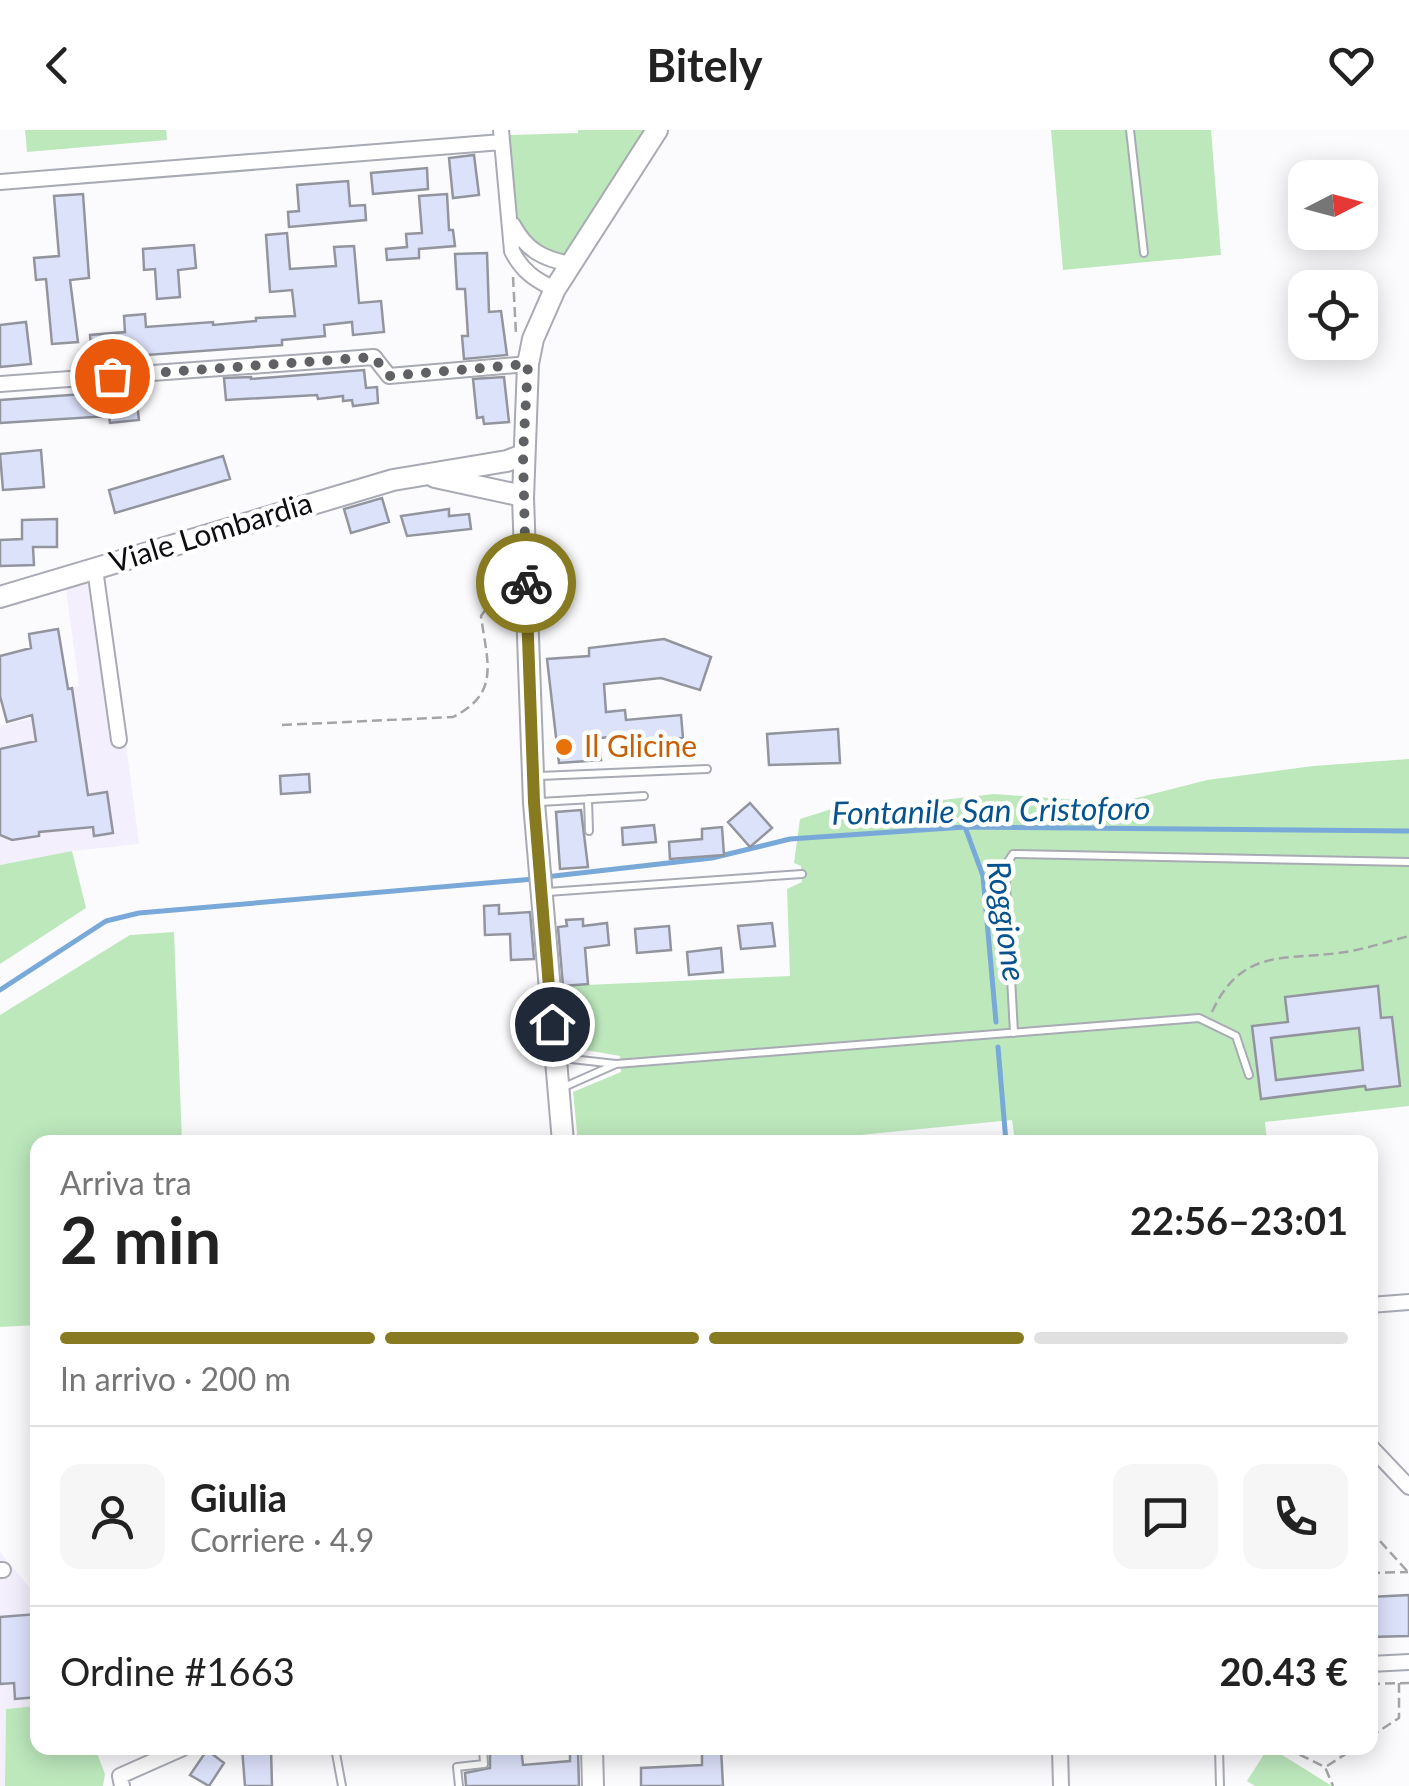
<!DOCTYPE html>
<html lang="it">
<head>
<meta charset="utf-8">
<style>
	:root { --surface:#fff; --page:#f6f6f6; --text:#222; --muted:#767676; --line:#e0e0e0; --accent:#877a20 }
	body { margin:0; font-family:Lato,sans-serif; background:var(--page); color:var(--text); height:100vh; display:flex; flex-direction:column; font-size:38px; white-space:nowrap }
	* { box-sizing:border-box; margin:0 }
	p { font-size:32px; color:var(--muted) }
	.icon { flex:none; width:55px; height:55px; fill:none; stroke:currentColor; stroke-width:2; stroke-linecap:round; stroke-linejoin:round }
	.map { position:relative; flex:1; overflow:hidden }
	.sheet { position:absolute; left:30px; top:1005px; width:1348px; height:620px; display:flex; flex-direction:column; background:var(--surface); border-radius:20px; box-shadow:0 5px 25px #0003 }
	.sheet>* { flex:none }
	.needle { width:65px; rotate:84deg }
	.tools { position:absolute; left:1288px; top:30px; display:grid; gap:20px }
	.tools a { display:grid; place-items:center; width:90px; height:90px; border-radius:20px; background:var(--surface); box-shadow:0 5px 25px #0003; font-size:50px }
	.pin { position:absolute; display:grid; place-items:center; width:85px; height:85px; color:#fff; margin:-42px; border:5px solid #fff; border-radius:50%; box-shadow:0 2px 10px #0007 }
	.courier { position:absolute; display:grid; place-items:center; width:100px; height:100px; margin:-50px; border:8px solid #877a20; border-radius:50%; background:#fff; color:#222; box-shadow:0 2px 12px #0007 }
	.headline em { font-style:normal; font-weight:700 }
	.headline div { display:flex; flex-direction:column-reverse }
	.headline { display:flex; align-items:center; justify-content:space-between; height:170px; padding:0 30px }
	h1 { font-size:65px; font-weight:700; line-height:75px }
	.bar { display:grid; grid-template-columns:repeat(4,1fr); gap:15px 10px; align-content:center; height:120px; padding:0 30px }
	.bar i { height:12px; border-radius:8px; background:var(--line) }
	.bar .active { background:var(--accent) }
	.bar p { grid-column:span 4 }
	.line { display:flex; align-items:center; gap:25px; padding:0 30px; border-top:2px solid var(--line) }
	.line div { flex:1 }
	.round { display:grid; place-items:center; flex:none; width:105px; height:105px; border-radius:20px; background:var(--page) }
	header { display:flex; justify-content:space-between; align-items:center; height:130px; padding:0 30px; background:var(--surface); font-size:45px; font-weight:700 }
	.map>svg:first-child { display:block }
</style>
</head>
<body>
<header><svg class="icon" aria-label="back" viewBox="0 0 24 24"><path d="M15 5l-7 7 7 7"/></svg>Bitely<svg class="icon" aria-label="heart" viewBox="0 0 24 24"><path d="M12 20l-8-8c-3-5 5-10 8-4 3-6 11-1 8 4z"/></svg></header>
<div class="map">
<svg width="1409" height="1656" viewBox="0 0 1409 1656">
	<rect width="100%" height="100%" fill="#fbfbfe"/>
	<path fill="#f3effc" d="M104 446 139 714 72 721 0 735V596L37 587 33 568 79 556 66 459Z
		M0 1422 38 1468 37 1576 6 1579 5 1656H0Z"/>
	<path fill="#bde8bc" d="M25 0H166L167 10 27 22Z
		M578 0H652L573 124C505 136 513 50 509 5L578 3Z
		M1051 0H1211L1221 125 1063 140Z
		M1409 629V976L1265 992 1267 1012H1015L1012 990 789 1012H578L573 962 621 942 620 926 568 917 562 856 790 846 787 759 802 752 801 736 794 733 800 689 841 676H891L994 664 1117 673 1207 650 1313 636Z
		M72 721 86 778 0 834V735Z
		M174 802 182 1012H38L37 1195 0 1197V885L130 805Z
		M37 1576 38 1618H95L105 1644 103 1656H5L6 1579Z
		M1268 1618H1271L1332 1656H1255L1247 1651Z"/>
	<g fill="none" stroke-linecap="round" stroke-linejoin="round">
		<path stroke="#79a9d8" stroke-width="5" d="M965 697 983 746 996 892
			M545 747 712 728 790 709 965 697 1409 701
			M0 860 106 791 139 783 534 749
			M998 917 1006 1012"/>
	</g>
	<path fill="#dde2fb" stroke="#93959e" stroke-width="2.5" fill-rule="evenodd" d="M474 25 479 65 453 68 449 28Z
		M427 38 428 59 373 64 371 43Z
		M348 51 350 76 365 75 366 90 289 97 288 82 299 81 297 55Z
		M83 64 89 148 70 150 78 212 52 214 46 149 36 150 34 128 59 126 54 66Z
		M447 64 449 100H453L455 116 419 119V128L387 130 386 119 407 117 406 104 422 103 419 66Z
		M287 103 290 139 336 136 334 117 354 116 359 173 381 171 384 202 353 205 352 192 324 195 325 206 282 210V215L92 229 90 205 125 202 124 186 145 184 146 197 213 192V195L256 191V188L295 186 292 160 270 162 266 105Z
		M194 115 196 138 178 140 180 167 157 169 155 139 144 140 143 119Z
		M487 123 489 182 501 181 507 225 464 229 462 206H468L465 159H457L455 124Z
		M26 192 31 234 0 237V195Z
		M364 240 366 258 377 257 378 273 353 276 352 270 343 271V266L318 269 317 265 226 270 224 248 251 247V249Z
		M504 247 509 292 484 294 483 287 477 288 473 249Z
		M97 263V269L136 265 139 290 110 293 109 286 0 293V270Z
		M41 320 44 357 3 360 0 324Z
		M223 326 230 349 115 383 109 360Z
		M382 368 389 392 351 403 344 379Z
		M449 379V386L469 384 471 399 407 406 401 386Z
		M57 389V417H33L34 435 0 436V410L22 409V390Z
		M58 499 68 559 72 558 88 665 107 662 113 703 94 706 93 697 39 702V706L12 710 0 705V619L36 611 32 585 7 592 0 566V526L31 518 29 504Z
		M664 509 711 527 700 560 661 548 604 554 606 582 625 580 626 590 681 585 683 608 627 613V606L599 608 601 630 559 633 547 529 589 526V518Z
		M838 599 840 633 769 635 767 604Z
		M309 644 310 662 281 664 280 646Z
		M750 673 772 698 750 717 728 692Z
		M581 680 588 737 560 739 556 682Z
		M654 695 656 712 623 715 622 698Z
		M722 697 724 725 670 729 669 712 702 709V699Z
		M499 775V784L530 782 534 829 511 830 510 804 485 805 484 776Z
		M583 789V796L607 793 609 815 585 818 588 854 563 856 558 797 567 796 566 790Z
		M772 793 775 816 741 819 738 796Z
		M669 796 671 820 637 823 635 799Z
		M721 818 723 842 689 845 687 822Z
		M1378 856 1381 888 1392 887 1400 956 1366 960 1365 956 1261 969 1252 896 1288 892 1285 867ZM1359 898 1363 940 1276 950 1271 908Z
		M1409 1465V1506L1370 1507V1467Z
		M37 1484 38 1567 15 1569 14 1553 0 1554V1487Z
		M242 1618H271L272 1656H245Z
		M490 1618H521L523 1635 570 1631V1622L578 1621 579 1656H466L465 1643 490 1638Z
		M702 1618H721L723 1656H641V1638L702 1635Z
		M207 1620 224 1633 209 1656 190 1645Z"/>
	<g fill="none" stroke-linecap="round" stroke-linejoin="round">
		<g stroke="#a8aab4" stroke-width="10">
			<path id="lane" d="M1130 0 1144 123
				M539 646 707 639
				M588 669 589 701
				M540 672 644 666
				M547 762 802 744
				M1014 903 1005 736 1013 724 1409 732
				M562 928 616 934 564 957
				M616 934 1199 888 1236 906 1249 945
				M335 1618 342 1656
				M1219 1618 1220 1656
				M459 1656 457 1637 484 1634 483 1618"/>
		</g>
		<g stroke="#a8aab4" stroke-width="18">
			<path id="street" d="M501 0 512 121C522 141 535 150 555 159
				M0 52 502 12
				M513 95C526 120 543 129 571 134
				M0 254 374 227 389 246 528 234
				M95 439 119 610
				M1370 1175 1409 1172
				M1370 1316 1409 1357
				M0 1440H3
				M1370 1534 1409 1532
				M1060 1618 1061 1656
				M122 1656 120 1646 183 1618"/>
		</g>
		<g stroke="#a8aab4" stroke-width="24">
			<path id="secondary" d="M435 347 523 366
				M0 467 393 350 507 331 523 325
				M563 1012 534 673 523 368 528 234 533 209 555 159 657 0
				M592 1618 593 1656"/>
		</g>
		<path stroke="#a5a5a8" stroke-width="2.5" stroke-dasharray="10 5" stroke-linecap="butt" d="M513 147 516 204
			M282 595 453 587C501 563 487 532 481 486L494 468 511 467
			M1212 882C1241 819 1282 830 1339 823 1362 820 1386 812 1409 806
			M1370 1400 1408 1442
			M1370 1443 1408 1442
			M1370 1554 1409 1553
			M1370 1607 1399 1588V1553
			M1286 1618 1325 1637 1333 1656
			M1327 1636 1355 1618"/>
		<use href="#lane" stroke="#fff" stroke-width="6"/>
		<use href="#street" stroke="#fff" stroke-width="14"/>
		<use href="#secondary" stroke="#fff" stroke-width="20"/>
	</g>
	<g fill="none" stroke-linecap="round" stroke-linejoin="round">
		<path stroke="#606164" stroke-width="10" stroke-dasharray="0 18" d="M112 246 374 227 389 246 528 234 523 324 526 453"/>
		<path stroke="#877a20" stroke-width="12" d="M526 453 534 672 552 894"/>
	</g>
	<circle fill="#e8710a" stroke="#fff" stroke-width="4" cx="564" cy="617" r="10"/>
	<g text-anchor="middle" stroke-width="9" stroke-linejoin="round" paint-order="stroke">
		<g font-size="30" fill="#0d0e11" stroke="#fff">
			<text transform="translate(211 403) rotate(-17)" y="10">Viale Lombardia</text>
		</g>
		<g font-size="30" fill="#c56008" stroke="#fff" text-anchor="start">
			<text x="584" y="627">Il Glicine</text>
		</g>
		<g font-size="32" font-style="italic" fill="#06538d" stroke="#fff">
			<text transform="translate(991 681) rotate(-1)" y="11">Fontanile San Cristoforo</text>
			<text transform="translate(1006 791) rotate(82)" y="11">Roggione</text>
		</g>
	</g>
</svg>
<div class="tools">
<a><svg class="needle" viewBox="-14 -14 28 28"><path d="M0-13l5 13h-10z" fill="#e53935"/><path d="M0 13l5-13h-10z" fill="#767676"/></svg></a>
<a><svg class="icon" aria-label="locate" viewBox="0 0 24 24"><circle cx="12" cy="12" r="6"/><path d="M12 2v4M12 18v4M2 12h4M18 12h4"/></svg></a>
</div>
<div class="pin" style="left:112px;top:246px;background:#ea580c"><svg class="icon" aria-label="bag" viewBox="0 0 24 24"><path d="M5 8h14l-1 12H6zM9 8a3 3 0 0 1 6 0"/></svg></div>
<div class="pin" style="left:552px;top:894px;background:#1f2937"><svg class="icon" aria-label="home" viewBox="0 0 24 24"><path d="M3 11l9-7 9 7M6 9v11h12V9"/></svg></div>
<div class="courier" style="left:526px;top:453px"><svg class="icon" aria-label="bike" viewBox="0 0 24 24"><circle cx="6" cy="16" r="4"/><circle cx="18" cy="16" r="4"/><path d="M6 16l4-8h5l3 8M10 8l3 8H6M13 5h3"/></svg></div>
<section class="sheet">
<div class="headline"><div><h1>2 min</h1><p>Arriva tra</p></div><em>22:56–23:01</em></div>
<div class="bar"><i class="active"></i><i class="active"></i><i class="active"></i><i></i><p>In arrivo · 200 m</p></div>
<div class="line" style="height:180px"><a class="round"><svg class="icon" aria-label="person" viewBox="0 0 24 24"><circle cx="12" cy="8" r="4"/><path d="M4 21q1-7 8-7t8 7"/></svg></a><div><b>Giulia</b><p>Corriere · 4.9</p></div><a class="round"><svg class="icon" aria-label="chat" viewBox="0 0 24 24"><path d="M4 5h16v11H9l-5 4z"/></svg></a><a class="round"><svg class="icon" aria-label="phone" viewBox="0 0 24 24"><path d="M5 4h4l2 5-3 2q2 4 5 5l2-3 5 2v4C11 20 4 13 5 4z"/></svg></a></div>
<div class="line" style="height:130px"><div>Ordine #1663</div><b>20.43 €</b></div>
</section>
</div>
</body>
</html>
